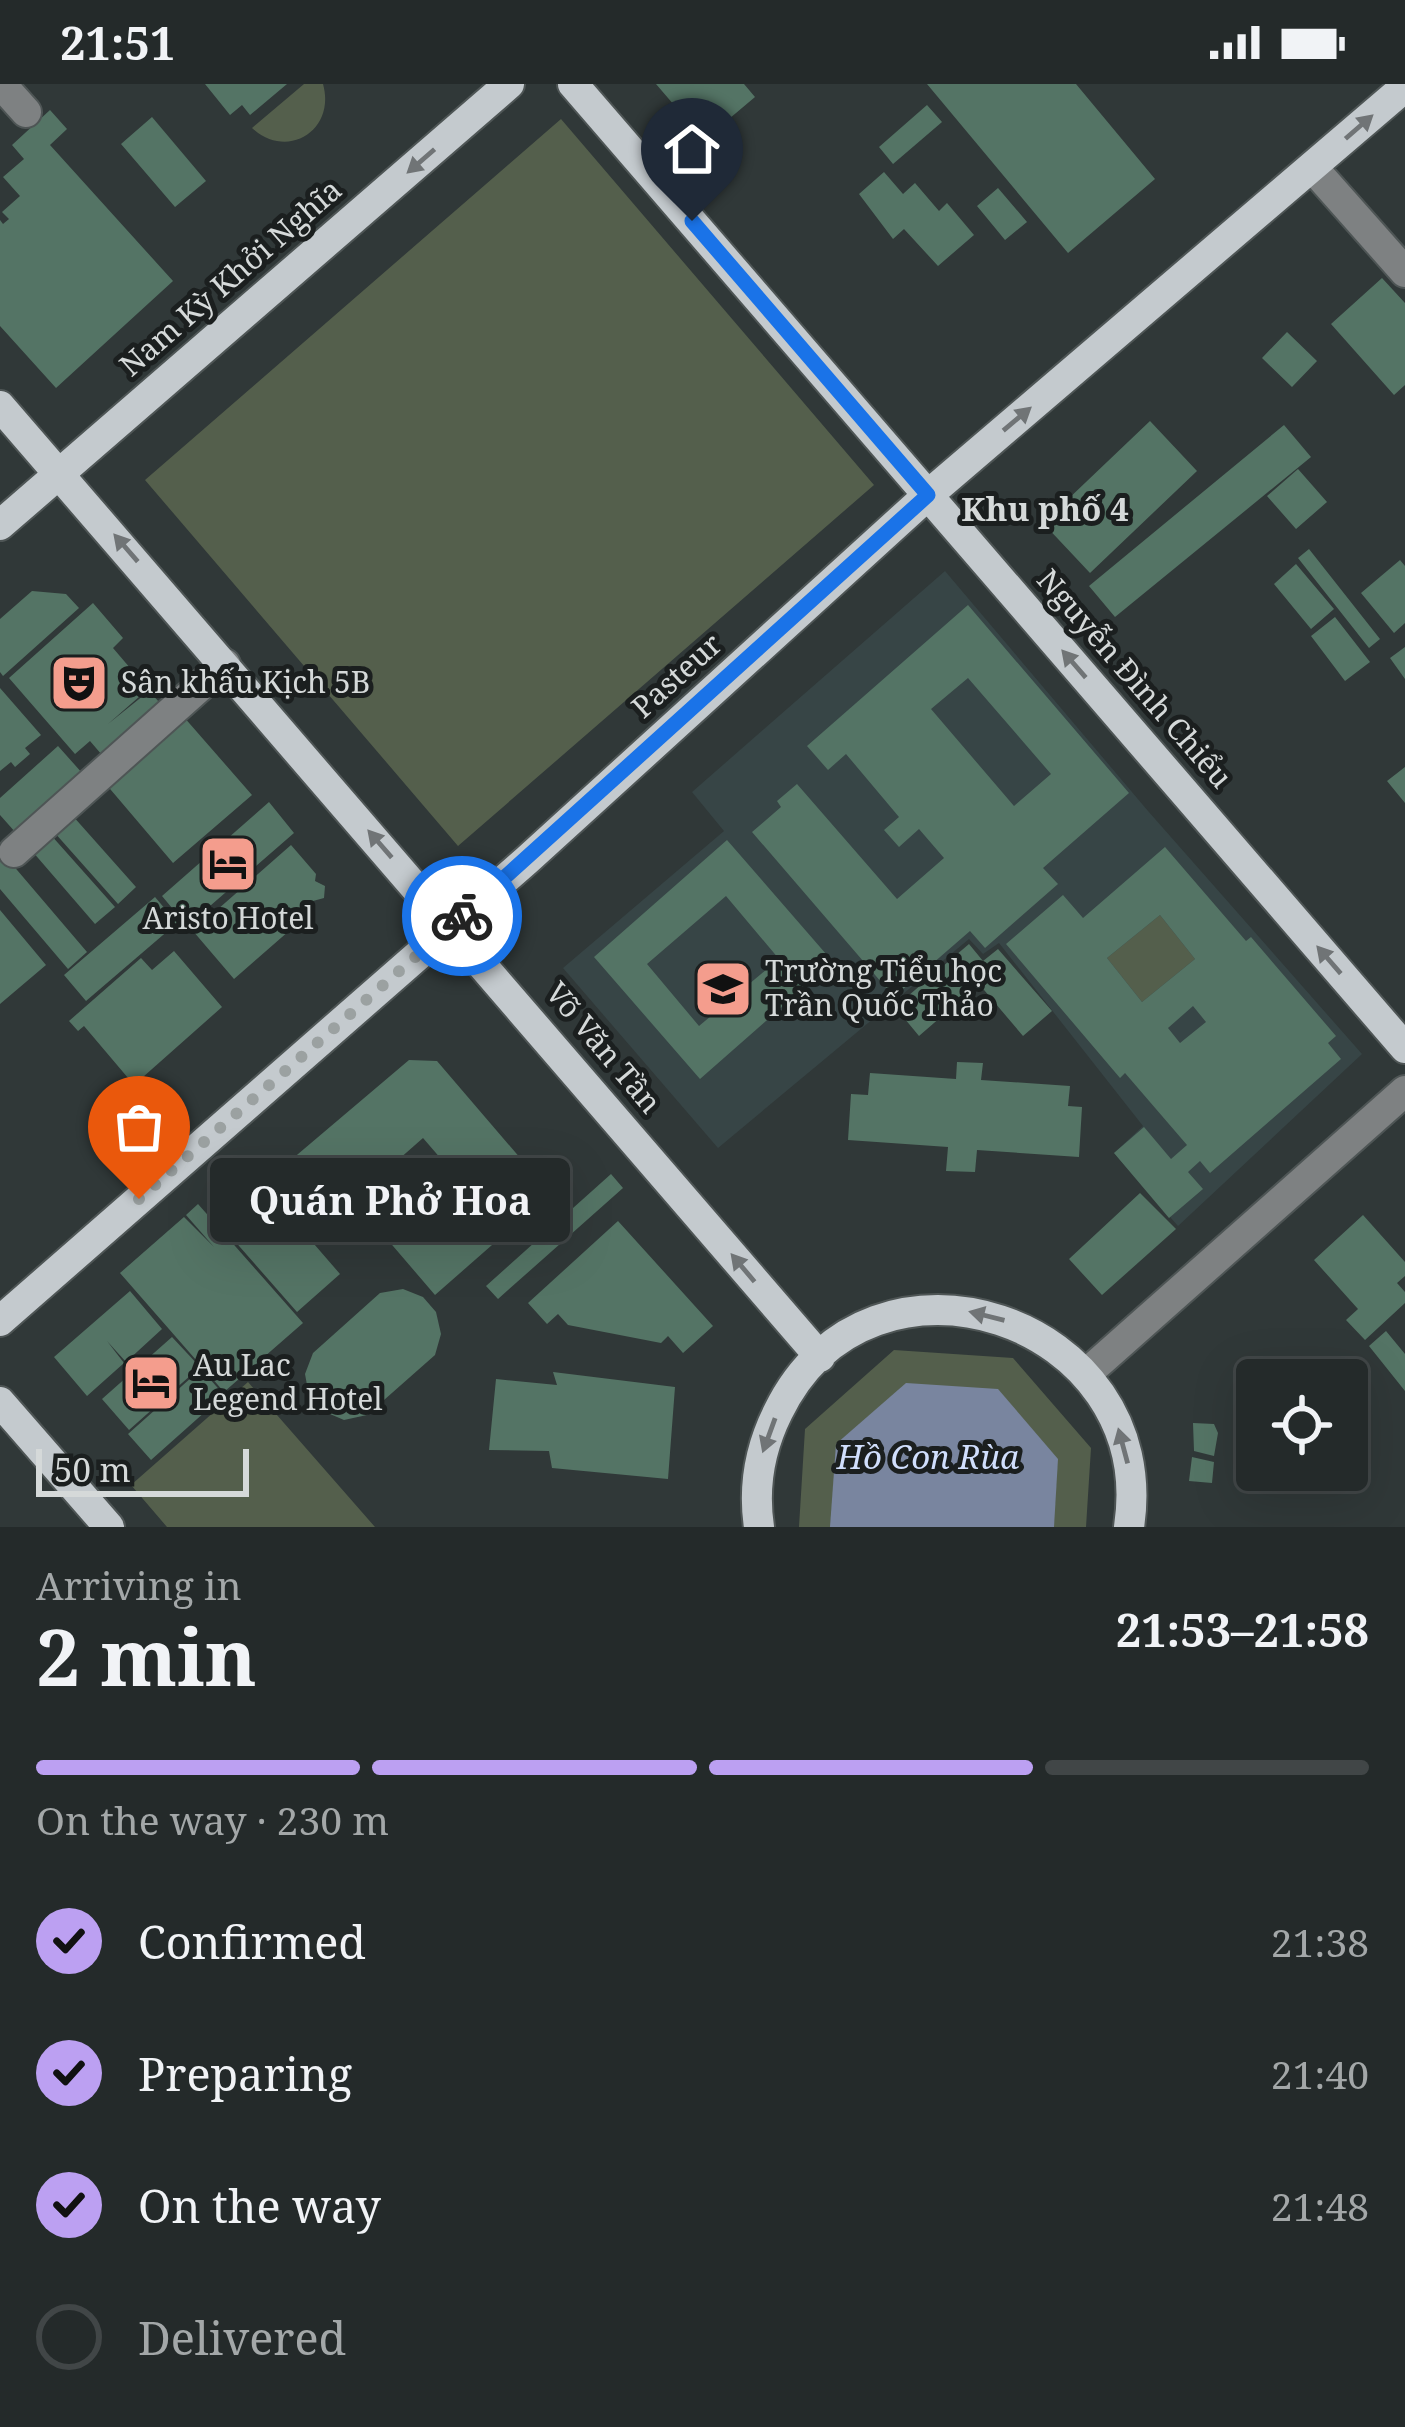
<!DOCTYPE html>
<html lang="en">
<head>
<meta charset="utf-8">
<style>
	:root { --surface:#242a2a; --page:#303636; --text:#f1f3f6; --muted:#a3a7a8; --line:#414647; --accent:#bca0f2 }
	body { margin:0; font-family:"Noto Serif",serif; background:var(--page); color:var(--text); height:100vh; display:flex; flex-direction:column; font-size:45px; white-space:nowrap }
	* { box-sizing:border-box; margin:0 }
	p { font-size:39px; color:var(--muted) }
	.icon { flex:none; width:66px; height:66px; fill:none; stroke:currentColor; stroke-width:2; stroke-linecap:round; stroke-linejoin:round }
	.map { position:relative; height:1443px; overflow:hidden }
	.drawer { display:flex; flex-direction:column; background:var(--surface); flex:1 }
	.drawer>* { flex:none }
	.controls { position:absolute; left:1236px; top:1275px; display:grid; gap:24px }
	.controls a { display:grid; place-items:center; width:132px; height:132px; border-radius:12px; background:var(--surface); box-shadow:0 12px 48px #0002,0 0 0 3px var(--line); font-size:60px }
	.scale { position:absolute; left:36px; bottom:30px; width:213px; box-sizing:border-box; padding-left:12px; border:6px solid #d5d9d9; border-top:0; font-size:33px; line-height:42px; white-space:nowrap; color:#d5d9d9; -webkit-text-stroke:9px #1b1f1f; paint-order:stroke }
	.pin { position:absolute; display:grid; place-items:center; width:102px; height:102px; color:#fff; margin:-123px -51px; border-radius:50% 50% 50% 0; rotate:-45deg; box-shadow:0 0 12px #0007 }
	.pin .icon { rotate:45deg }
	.courier { position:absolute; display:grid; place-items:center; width:120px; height:120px; margin:-60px; border:9px solid #1a73e8; border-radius:50%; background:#fff; color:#222; box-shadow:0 3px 15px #0007 }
	.bubble { position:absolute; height:84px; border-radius:12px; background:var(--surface); box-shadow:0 12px 48px #0002,0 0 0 3px var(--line); font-size:39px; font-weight:700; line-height:84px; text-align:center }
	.head em { font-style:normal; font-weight:700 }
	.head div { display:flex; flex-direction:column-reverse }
	.head { display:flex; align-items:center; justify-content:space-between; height:204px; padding:0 36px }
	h1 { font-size:78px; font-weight:700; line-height:90px }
	.bar { display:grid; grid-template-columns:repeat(4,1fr); gap:18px 12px; align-content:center; height:144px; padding:0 36px }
	.bar i { height:15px; border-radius:9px; background:var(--line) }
	.bar .current { background:var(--accent) }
	.bar p { grid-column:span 4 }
	ol { padding:0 36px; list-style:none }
	li { display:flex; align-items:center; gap:36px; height:132px }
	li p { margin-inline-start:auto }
	li .icon { padding:12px; border-radius:50%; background:var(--accent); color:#111; stroke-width:4 }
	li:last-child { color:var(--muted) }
	li i { width:66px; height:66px; border:6px solid var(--line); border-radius:50% }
	.status { display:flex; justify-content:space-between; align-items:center; height:84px; padding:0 60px; background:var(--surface); direction:ltr }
	.status svg { height:33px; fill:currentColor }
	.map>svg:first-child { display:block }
</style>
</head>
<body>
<div class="status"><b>21:51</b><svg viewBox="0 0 49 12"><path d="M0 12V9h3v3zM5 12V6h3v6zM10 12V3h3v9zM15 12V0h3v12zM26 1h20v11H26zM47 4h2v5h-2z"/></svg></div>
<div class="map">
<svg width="1405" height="1443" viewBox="0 0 1405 1443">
	<rect width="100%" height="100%" fill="#303838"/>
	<path fill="#374546" d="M945 487 1148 727 1362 970 1178 1142 1114 1069 1143 1042 999 859 983 870 969 855 718 1064 563 884 724 747 692 708Z"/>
	<path fill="#545f4c" d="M304 0H323C336 46 288 77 252 44Z
		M561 35 874 401 458 762 145 396Z
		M1160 831 1195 875 1142 918 1107 874Z
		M894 1266 1013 1274 1091 1364 1086 1443H799L805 1345Z
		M248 1298 375 1443H167L131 1401Z"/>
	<path fill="#79859f" d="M906 1299 998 1305 1058 1375 1054 1443H830L836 1360Z"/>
	<path fill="#547465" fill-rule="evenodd" d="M205 0H287L250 31 242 21 230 31Z
		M656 0H744L755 13 704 56Z
		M927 0H1076L1155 95 1068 169Z
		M927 21 942 38 893 80 879 63Z
		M50 26 67 45 50 61 173 197 56 304 0 242V136L3 140 9 135 2 128 20 112 3 93 24 75 12 61Z
		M152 33 206 97 175 123 121 60Z
		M884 88 903 110 915 99 939 127 947 119 974 151 938 182 904 145 893 155 859 110Z
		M998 104 1027 138 1005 156 977 122Z
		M1382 194 1405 219V301L1394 311 1331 240Z
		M1287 248 1317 277 1292 303 1262 274Z
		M1150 337 1197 387 1090 489 1043 439Z
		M1284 341 1311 373 1115 533 1089 502Z
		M1298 385 1327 418 1296 445 1267 412Z
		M1309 465 1380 555 1369 564 1298 474Z
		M1400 476 1405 482V539L1394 549 1361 509Z
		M1296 480 1334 525 1311 545 1274 500Z
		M32 507 66 510 79 524 3 592 0 588V535Z
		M93 519 123 554 113 564 148 605 108 640 149 607 160 619 102 671 90 657 75 670 9 594Z
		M968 521 1129 709 1043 784 1058 800 985 864 970 847 894 913 752 748 781 723 777 717 797 700 897 815 944 774 919 745 899 763 884 746 899 733 846 670 828 686 807 662ZM968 594 1051 690 1014 722 931 625Z
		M1335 533 1370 578 1345 597 1311 552Z
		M1405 563V595L1390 574Z
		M0 604 41 651 25 664 30 670 15 683 11 678 0 687Z
		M183 632 252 711 173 779 105 699Z
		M58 662 83 690 16 749 0 731V714Z
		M1405 683V719L1387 697Z
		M269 718 294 749 187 842 162 812Z
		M72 731 136 803 118 820 54 748Z
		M50 750 115 823 95 840 32 767Z
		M727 756 833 878 700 995 594 873ZM726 812 779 875 699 942 647 880Z
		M291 761 316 790 315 797 325 802 324 814 313 817V826L234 895 193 847Z
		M1165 763 1246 857 1251 853 1336 952 1328 959 1341 975 1210 1089 1200 1077 1188 1088 1203 1105 1169 1134 1114 1069 1144 1043 1171 1075 1187 1061 1125 989 1120 994 1006 860 1063 811 1083 834ZM1160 831 1195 875 1142 918 1107 874ZM1193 922 1206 938 1180 959 1168 944Z
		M0 766 87 868 68 885 0 805Z
		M155 813 177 839 86 917 64 891Z
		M0 826 46 881 0 920Z
		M969 860 983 877 998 865 1052 927 1023 952 979 900 919 952 895 923Z
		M174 867 222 923 134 1001 84 942 78 947 69 937 141 874 152 886Z
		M409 976 437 977 551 1110 505 1149 423 1054 324 1141 278 1087Z
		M957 978 983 979 981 996 1070 1002 1068 1022 1082 1023 1079 1073 977 1066 975 1088 946 1087 948 1063 848 1056 851 1010 868 1011 870 989 956 995Z
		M611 1090 623 1104 498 1215 486 1202Z
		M431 1091 492 1161 435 1211 375 1141Z
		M269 1108 340 1190 297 1228 225 1146Z
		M1140 1109 1176 1145 1102 1211 1069 1175Z
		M198 1120 303 1239 224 1308 120 1189 184 1133 214 1163 186 1131Z
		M1363 1131 1405 1178V1192L1397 1199 1405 1208V1219L1365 1256 1346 1236 1358 1225 1314 1176Z
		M618 1137 713 1242 683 1269 668 1252 661 1259 568 1241 558 1230 547 1240 528 1219Z
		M403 1205 423 1213 436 1228 441 1250 435 1271 367 1331 344 1336 323 1327 309 1312 305 1290 313 1269 380 1209Z
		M130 1207 162 1245 126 1278 107 1257 124 1279 87 1312 54 1273Z
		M1386 1247 1405 1270V1307L1369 1262Z
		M172 1253 200 1283 129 1346 102 1315Z
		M201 1285 224 1311 151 1376 128 1350Z
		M553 1288 675 1303 668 1395 552 1384 549 1367 489 1366 496 1295 557 1301Z
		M1193 1339 1214 1340 1218 1349 1214 1372 1194 1367Z
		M1192 1373 1214 1378 1212 1399 1189 1397Z"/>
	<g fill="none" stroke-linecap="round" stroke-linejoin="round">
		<g stroke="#4e5555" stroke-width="34">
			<path id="minor" d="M1 0 26 28
				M1312 83 1405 188
				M14 768 225 580
				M1086 1290 1405 1007"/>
		</g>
		<g stroke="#4e5555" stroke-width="34">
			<path id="major" d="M573 0 1405 964
				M0 322 820 1273
				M0 441 509 0
				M0 1237 527 776 928 411 1405 3
				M0 1318 109 1443
				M759 1443C753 1403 760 1364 778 1328 870 1138 1161 1235 1129 1443"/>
		</g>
		<use href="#minor" stroke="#7e8182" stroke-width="30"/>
		<use href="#major" stroke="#c4cace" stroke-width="30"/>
	</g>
	<defs><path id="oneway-solid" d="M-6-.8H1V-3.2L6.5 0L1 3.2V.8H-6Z" transform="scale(3)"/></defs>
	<g fill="#707476">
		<use href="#oneway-solid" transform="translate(1359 43) rotate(-41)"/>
		<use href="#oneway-solid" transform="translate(421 77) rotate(139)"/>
		<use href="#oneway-solid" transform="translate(1017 335) rotate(-40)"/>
		<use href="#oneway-solid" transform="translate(126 464) rotate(-131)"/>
		<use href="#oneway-solid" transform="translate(1074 580) rotate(-131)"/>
		<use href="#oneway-solid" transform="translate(380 760) rotate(-131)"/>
		<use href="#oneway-solid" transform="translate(1329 876) rotate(-131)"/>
		<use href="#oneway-solid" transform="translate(743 1184) rotate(-130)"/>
		<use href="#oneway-solid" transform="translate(987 1232) rotate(-166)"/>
		<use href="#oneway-solid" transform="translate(769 1351) rotate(110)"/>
		<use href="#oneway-solid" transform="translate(1123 1362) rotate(-105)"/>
	</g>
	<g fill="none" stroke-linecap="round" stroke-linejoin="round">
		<path stroke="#9ba1a1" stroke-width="12" stroke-dasharray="0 21.6" d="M139 1115 462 832"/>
		<path stroke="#1a73e8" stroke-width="15" d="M462 832 928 411 692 137"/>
	</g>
	<defs>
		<g id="theatre-square" transform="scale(3)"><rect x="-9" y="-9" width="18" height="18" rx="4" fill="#f49d8d" stroke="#1b1f1f"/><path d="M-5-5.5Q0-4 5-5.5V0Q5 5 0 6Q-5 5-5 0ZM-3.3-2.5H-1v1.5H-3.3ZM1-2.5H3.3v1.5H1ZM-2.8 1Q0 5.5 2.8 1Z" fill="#111"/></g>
		<g id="hotel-square" transform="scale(3)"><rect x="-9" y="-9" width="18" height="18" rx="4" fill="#f49d8d" stroke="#1b1f1f"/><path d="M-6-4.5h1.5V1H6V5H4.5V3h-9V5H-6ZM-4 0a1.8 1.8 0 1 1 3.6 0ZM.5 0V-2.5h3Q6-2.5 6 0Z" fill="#111"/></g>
		<g id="school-square" transform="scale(3)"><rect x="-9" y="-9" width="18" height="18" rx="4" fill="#f49d8d" stroke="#1b1f1f"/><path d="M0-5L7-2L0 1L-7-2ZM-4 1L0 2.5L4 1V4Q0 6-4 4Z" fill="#111"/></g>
	</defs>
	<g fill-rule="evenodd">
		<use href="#theatre-square" x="79" y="599"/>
		<use href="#hotel-square" x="228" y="780"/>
		<use href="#school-square" x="723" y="905"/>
		<use href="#hotel-square" x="151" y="1299"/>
	</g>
	<g text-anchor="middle" stroke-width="10" stroke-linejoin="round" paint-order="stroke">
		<g font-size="30" fill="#d5d9d9" stroke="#1b1f1f">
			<text transform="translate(231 194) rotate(-41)" y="10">Nam Kỳ Khởi Nghĩa</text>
			<text transform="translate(677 592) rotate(-42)" y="10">Pasteur</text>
			<text transform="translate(1134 595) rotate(49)" y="10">Nguyễn Đình Chiểu</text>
			<text transform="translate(603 964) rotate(50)" y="10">Võ Văn Tần</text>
		</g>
		<g font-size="30" fill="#d5d9d9" stroke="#1b1f1f" text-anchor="start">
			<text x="121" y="609">Sân khấu Kịch 5B</text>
			<text x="228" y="845" text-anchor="middle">Aristo Hotel</text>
			<text x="765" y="898">Trường Tiểu học<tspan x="765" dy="34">Trần Quốc Thảo</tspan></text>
			<text x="193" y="1292">Au Lac<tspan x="193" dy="34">Legend Hotel</tspan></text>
		</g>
		<g font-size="33" font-weight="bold" fill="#d5d9d9" stroke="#1b1f1f">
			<text x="1045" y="437">Khu phố 4</text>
		</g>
		<g font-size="33" font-style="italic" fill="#d1dffd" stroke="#1b1f1f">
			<text x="928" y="1385">Hồ Con Rùa</text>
		</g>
	</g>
</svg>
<div class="controls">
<a><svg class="icon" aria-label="locate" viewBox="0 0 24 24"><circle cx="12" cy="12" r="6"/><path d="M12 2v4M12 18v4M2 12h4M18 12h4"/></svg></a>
</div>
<div class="scale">50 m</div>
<div class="pin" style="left:139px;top:1115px;background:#ea580c"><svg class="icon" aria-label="bag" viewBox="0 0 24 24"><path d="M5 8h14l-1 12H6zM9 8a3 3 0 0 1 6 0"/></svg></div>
<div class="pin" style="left:692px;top:137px;background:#1f2937"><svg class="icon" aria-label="home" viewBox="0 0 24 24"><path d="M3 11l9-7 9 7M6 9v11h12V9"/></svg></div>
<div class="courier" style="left:462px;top:832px"><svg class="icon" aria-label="bike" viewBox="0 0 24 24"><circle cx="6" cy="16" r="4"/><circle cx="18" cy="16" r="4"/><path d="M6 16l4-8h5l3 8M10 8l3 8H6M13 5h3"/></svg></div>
<div class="bubble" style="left:210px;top:1074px;width:360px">Quán Phở Hoa</div>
</div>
<section class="drawer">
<div class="head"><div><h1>2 min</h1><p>Arriving in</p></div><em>21:53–21:58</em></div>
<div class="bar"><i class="current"></i><i class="current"></i><i class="current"></i><i></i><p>On the way · 230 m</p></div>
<ol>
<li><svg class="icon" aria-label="check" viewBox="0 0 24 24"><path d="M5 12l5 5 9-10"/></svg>Confirmed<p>21:38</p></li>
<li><svg class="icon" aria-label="check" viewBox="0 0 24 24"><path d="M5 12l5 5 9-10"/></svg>Preparing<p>21:40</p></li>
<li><svg class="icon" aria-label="check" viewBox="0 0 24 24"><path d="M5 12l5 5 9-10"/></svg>On the way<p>21:48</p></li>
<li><i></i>Delivered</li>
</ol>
</section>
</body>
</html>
